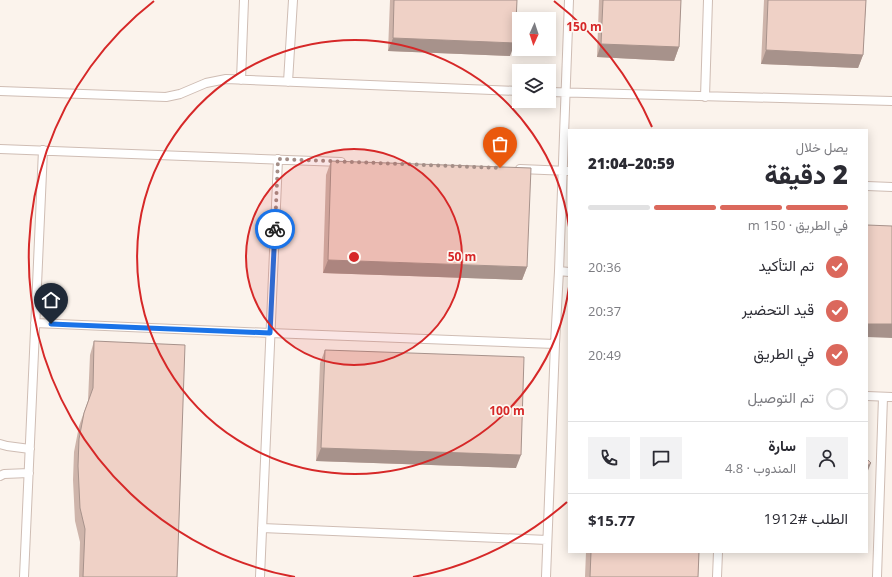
<!DOCTYPE html>
<html lang="ar">
<head>
<meta charset="utf-8">
<style>
	:root { --surface:#fff; --page:#f2f2f3; --text:#2b2b33; --muted:#7c7c81; --line:#e1e1e2; --accent:#db685c }
	body { margin:0; font-family:"Open Sans",Vazirmatn,sans-serif; background:var(--page); color:var(--text); direction:rtl; height:100vh; display:flex; flex-direction:column; font-size:15px; white-space:nowrap }
	* { box-sizing:border-box; margin:0 }
	p { font-size:13px; color:var(--muted) }
	.icon { flex:none; width:22px; height:22px; fill:none; stroke:currentColor; stroke-width:2; stroke-linecap:round; stroke-linejoin:round }
	.map { position:relative; flex:1; overflow:hidden; direction:ltr }
	.sheet { position:absolute; left:568px; top:129px; width:300px; height:424px; display:flex; flex-direction:column; background:var(--surface); border-radius:0px; box-shadow:0 2px 10px #0003; direction:rtl }
	.sheet>* { flex:none }
	.needle { width:26px; rotate:183deg }
	.tools { position:absolute; left:512px; top:12px; display:grid; gap:8px }
	.tools a { display:grid; place-items:center; width:44px; height:44px; border-radius:0px; background:var(--surface); box-shadow:0 2px 10px #0003; font-size:20px }
	.pin { position:absolute; display:grid; place-items:center; width:34px; height:34px; color:#fff; margin:-41px -17px; border-radius:50% 50% 50% 0; rotate:-45deg; box-shadow:0 0 4px #0007 }
	.pin .icon { rotate:45deg }
	.courier { position:absolute; display:grid; place-items:center; width:40px; height:40px; margin:-20px; border:3px solid #1a73e8; border-radius:50%; background:#fff; color:#222; box-shadow:0 1px 5px #0007 }
	.summary em { font-style:normal; font-weight:800 }
	.summary div { display:flex; flex-direction:column-reverse }
	.summary { display:flex; align-items:center; justify-content:space-between; height:68px; padding:0 20px }
	h1 { font-size:26px; font-weight:800; line-height:30px }
	.bar { display:grid; grid-template-columns:repeat(4,1fr); gap:6px 4px; align-content:center; height:48px; padding:0 20px }
	.bar i { height:5px; border-radius:3px; background:var(--line) }
	.bar .selected { background:var(--accent) }
	.bar p { grid-column:span 4 }
	.line { display:flex; align-items:center; gap:10px; padding:0 20px; border-top:1px solid var(--line) }
	.line div { flex:1 }
	.round { display:grid; place-items:center; flex:none; width:42px; height:42px; border-radius:0px; background:var(--page) }
	ol { padding:0 20px; list-style:none }
	li { display:flex; align-items:center; gap:12px; height:44px }
	li p { margin-inline-start:auto }
	li .icon { padding:4px; border-radius:50%; background:var(--accent); color:#fff; stroke-width:4 }
	li:last-child { color:var(--muted) }
	li i { width:22px; height:22px; border:2px solid var(--line); border-radius:50% }
	.map>svg:first-child { display:block }
</style>
</head>
<body>
<div class="map">
<svg width="892" height="577" viewBox="0 0 892 577">
	<rect width="100%" height="100%" fill="#fbf3ec"/>
	<g fill="none" stroke-linecap="round" stroke-linejoin="round">
		<g stroke="#cfbdb4" stroke-width="10">
			<path id="service" d="M241 80 244 0
				M288 82 293 0
				M0 91 166 97 180 94 206 83 226 79 519 91
				M549 92 892 101
				M705 97 708 0
				M0 149 341 162
				M520 169 569 171
				M867 186 892 187
				M559 271 569 272
				M35 323 270 333 555 344
				M867 396 892 397
				M0 444 7 446 30 449
				M0 476 4 474 29 473
				M262 528 547 540
				M24 577 43 150
				M260 577 278 159
				M546 577 555 344 559 271 569 0
				M717 577 718 552
				M877 577 883 397"/>
		</g>
		<use href="#service" stroke="#fff" stroke-width="8"/>
	</g>
	<path fill="#ceb4aa" d="M390 0H517L510 56 388 51Z
		M599 0H681L679 47 674 61 597 57Z
		M764 0H866L863 55 858 68 761 64Z
		M331 161 527 267 522 280 323 273 326 175Z
		M94 341 177 577H79L80 542 75 521 73 480 74 452 79 426 88 401 90 355Z
		M325 350 516 468 316 461 320 363Z
		M586 552H699L698 577H585Z"/>
	<path fill="#a7928b" d="M393 38 515 43 510 56 388 51Z
		M601 44 679 47 674 61 597 57Z
		M766 50 863 55 858 68 761 64Z
		M328 260 527 267 522 280 323 273Z
		M867 324H892V338L867 337Z
		M321 448 521 455 516 468 316 461Z
		M871 463 867 473V466Z"/>
	<path fill="#efd1c6" stroke="#a7928b" d="M394 0H517L515 43 393 38Z
		M603 0H681L679 47 601 44Z
		M768 0H866L863 55 766 50Z
		M331 161 531 168 527 267 328 260Z
		M867 225 892 226V324H867Z
		M94 341 185 345 177 577H83L85 529 80 508 78 466 79 439 84 413 93 388Z
		M325 350 524 357 521 455 321 448Z
		M867 459 871 463 867 466Z
		M591 552H699L698 577H590Z"/>
	<g fill="none" stroke-linecap="round" stroke-linejoin="round">
		<path stroke="#a48e87" stroke-width="4" stroke-dasharray="0 7.2" d="M275 229 278 159 500 168"/>
		<path stroke="#1a73e8" stroke-width="5" d="M51 324 270 333 275 229"/>
	</g>
	<circle cx="354" cy="257" r="108" fill="#d62828" fill-opacity=".12"/>
	<g fill="none" stroke="#d62828" stroke-width="2">
		<circle cx="354" cy="257" r="108"/>
		<path d="M569 287A217 217 0 1 1 569 227"/>
		<path d="M567 502A325 325 0 0 1 413 577M295 577A325 325 0 0 1 154 1M554 1A325 325 0 0 1 652 127"/>
	</g>
	<circle cx="354" cy="257" r="6" fill="#d62828" stroke="#fef8f2" stroke-width="2"/>
	<g font-size="12" text-anchor="middle" font-weight="bold" fill="#d62828" stroke="#fef8f2" stroke-width="3.5" stroke-linejoin="round" paint-order="stroke">
		<text x="584" y="31">150 m</text>
		<text x="462" y="261">50 m</text>
		<text x="507" y="415">100 m</text>
	</g>
</svg>
<div class="tools">
<a><svg class="needle" viewBox="-14 -14 28 28"><path d="M0-13l5 13h-10z" fill="#e53935"/><path d="M0 13l5-13h-10z" fill="#7c7c81"/></svg></a>
<a><svg class="icon" aria-label="layers" viewBox="0 0 24 24"><path d="M12 4l9 5-9 5-9-5zM3 14l9 5 9-5"/></svg></a>
</div>
<div class="pin" style="left:500px;top:168px;background:#ea580c"><svg class="icon" aria-label="bag" viewBox="0 0 24 24"><path d="M5 8h14l-1 12H6zM9 8a3 3 0 0 1 6 0"/></svg></div>
<div class="pin" style="left:51px;top:324px;background:#1f2937"><svg class="icon" aria-label="home" viewBox="0 0 24 24"><path d="M3 11l9-7 9 7M6 9v11h12V9"/></svg></div>
<div class="courier" style="left:275px;top:229px"><svg class="icon" aria-label="bike" viewBox="0 0 24 24"><circle cx="6" cy="16" r="4"/><circle cx="18" cy="16" r="4"/><path d="M6 16l4-8h5l3 8M10 8l3 8H6M13 5h3"/></svg></div>
<section class="sheet">
<div class="summary"><div><h1>2 دقيقة</h1><p>يصل خلال</p></div><em>20:59–21:04</em></div>
<div class="bar"><i class="selected"></i><i class="selected"></i><i class="selected"></i><i></i><p>في الطريق · 150 m</p></div>
<ol>
<li><svg class="icon" aria-label="check" viewBox="0 0 24 24"><path d="M5 12l5 5 9-10"/></svg>تم التأكيد<p>20:36</p></li>
<li><svg class="icon" aria-label="check" viewBox="0 0 24 24"><path d="M5 12l5 5 9-10"/></svg>قيد التحضير<p>20:37</p></li>
<li><svg class="icon" aria-label="check" viewBox="0 0 24 24"><path d="M5 12l5 5 9-10"/></svg>في الطريق<p>20:49</p></li>
<li><i></i>تم التوصيل</li>
</ol>
<div class="line" style="height:72px"><a class="round"><svg class="icon" aria-label="person" viewBox="0 0 24 24"><circle cx="12" cy="8" r="4"/><path d="M4 21q1-7 8-7t8 7"/></svg></a><div><b>سارة</b><p>المندوب · 4.8</p></div><a class="round"><svg class="icon" aria-label="chat" viewBox="0 0 24 24"><path d="M4 5h16v11H9l-5 4z"/></svg></a><a class="round"><svg class="icon" aria-label="phone" viewBox="0 0 24 24"><path d="M5 4h4l2 5-3 2q2 4 5 5l2-3 5 2v4C11 20 4 13 5 4z"/></svg></a></div>
<div class="line" style="height:52px"><div>الطلب #1912</div><b>$15.77</b></div>
</section>
</div>
</body>
</html>
